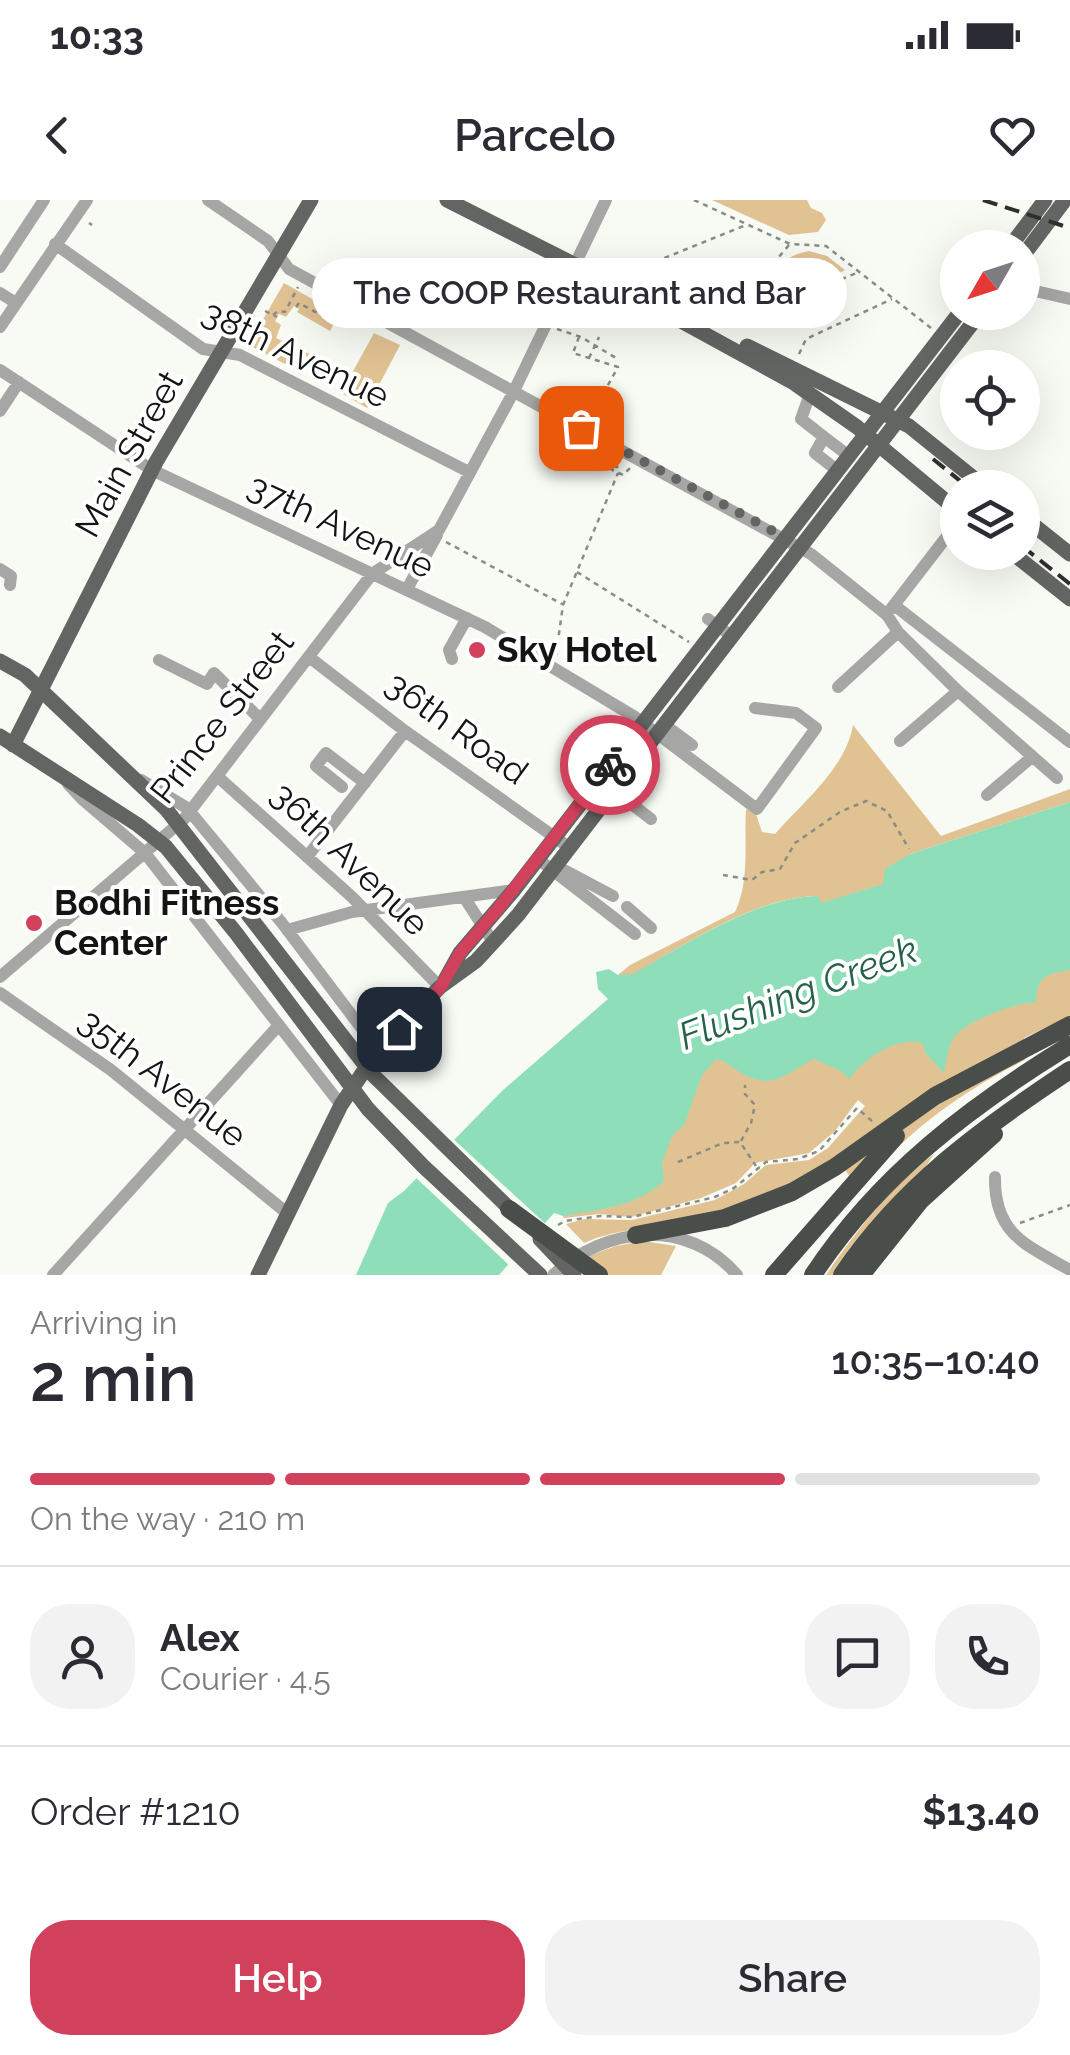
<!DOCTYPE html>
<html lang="en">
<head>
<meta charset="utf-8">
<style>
	:root { --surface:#fff; --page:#f2f2f3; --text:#2b2b33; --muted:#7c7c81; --line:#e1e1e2; --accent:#d1415c }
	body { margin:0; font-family:Raleway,sans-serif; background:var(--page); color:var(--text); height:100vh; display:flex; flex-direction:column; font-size:38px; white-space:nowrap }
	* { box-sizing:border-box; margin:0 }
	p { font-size:32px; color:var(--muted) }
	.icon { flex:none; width:55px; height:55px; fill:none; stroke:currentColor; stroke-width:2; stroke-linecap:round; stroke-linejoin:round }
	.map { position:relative; height:1075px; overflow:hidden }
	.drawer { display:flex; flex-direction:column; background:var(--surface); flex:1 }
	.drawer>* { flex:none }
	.needle { width:65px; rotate:231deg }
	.controls { position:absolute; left:940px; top:30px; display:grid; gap:20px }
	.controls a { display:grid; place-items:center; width:100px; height:100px; border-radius:50%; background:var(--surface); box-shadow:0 10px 40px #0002; font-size:50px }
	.pin { position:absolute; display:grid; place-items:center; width:85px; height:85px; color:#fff; margin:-42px; border-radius:20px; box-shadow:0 5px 15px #0006 }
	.courier { position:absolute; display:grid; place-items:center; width:100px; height:100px; margin:-50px; border:8px solid #d1415c; border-radius:50%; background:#fff; color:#222; box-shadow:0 2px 12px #0007 }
	.bubble { position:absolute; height:70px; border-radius:35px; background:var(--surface); box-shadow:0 10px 40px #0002; font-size:32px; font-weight:600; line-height:70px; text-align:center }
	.headline em { font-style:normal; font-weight:600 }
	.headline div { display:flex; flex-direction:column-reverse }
	.headline { display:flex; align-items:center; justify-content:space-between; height:170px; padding:0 30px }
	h1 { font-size:65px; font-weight:600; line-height:75px }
	.bar { display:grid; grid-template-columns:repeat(4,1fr); gap:15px 10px; align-content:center; height:120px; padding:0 30px }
	.bar i { height:12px; border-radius:8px; background:var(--line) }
	.bar .current { background:var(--accent) }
	.bar p { grid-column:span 4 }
	.line { display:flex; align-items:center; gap:25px; padding:0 30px; border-top:2px solid var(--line) }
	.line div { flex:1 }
	.round { display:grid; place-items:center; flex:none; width:105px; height:105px; border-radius:40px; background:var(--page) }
	.action { display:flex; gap:20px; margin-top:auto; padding:20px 30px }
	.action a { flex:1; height:115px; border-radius:40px; background:var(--accent); color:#fff; font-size:40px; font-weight:600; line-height:115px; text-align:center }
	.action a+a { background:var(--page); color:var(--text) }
	.status { display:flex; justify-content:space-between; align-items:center; height:70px; padding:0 50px; background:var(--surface); direction:ltr }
	.status svg { height:28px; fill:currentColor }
	header { display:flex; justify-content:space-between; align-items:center; height:130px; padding:0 30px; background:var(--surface); font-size:45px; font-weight:600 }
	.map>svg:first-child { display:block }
</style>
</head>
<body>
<div class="status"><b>10:33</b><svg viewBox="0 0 49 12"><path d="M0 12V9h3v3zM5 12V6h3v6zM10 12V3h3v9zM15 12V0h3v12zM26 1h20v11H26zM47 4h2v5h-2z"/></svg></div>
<header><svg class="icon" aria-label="back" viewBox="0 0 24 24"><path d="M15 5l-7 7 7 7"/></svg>Parcelo<svg class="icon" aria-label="heart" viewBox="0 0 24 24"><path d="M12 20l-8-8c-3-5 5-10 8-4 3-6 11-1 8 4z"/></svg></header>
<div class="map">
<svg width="1070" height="1075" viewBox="0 0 1070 1075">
	<rect width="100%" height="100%" fill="#f8faf4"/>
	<path fill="#e1c293" d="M712 0H807L811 8 822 13 826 20 818 32 789 35Z
		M809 51 827 56 845 70 826 80 822 73 779 92C771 68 786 55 809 51Z
		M284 83 339 114 330 131 297 112 299 109 294 106 286 117 279 114 275 121 281 125 276 138 310 154 308 158 303 155 295 169 248 145Z
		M374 133 400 145 367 208 341 193Z
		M853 525 941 636 1070 589V602L910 654 884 684 820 704 817 696C756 697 686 744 633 775H618L630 765 735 712C750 682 744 642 746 609L756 614 762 632 775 634C803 602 846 568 853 525Z
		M1070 757V816L1024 838 1025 860C959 893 907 932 859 988L837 960C786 988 740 1008 684 1022 649 1030 617 1028 584 1043L566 1024 585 1019 632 1020 715 1000 744 984 766 965 809 960 828 948 865 906 858 900 835 931 809 953 755 963 736 983 701 998 631 1017 599 1014 564 1018 563 1016 588 1005 707 854Z
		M934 954 853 1075H826C857 1030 891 986 934 954Z
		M643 1041 676 1046 661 1075H592L586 1057 616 1046Z"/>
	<path fill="#8edfb9" d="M1070 602V770C1046 774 1037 776 1036 802 1015 803 969 820 956 835 947 845 947 860 944 873L926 854 922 843C896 836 864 859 849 879L841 871 814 859C788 872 774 890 745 875 734 870 729 862 716 859L702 875 684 925 672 936 662 963 664 981C636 1007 600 1009 563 1016L554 1013 499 1075H356L388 1003 404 991 503 890 608 799 598 789 596 772 609 769 618 775 633 774C687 744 756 697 818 696L821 703 883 684 885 669 910 654Z"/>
	<path fill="#f8faf4" d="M450 936 549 1027 511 1067 413 975Z"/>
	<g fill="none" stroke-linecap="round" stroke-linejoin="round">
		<path stroke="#8b8c88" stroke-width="2.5" stroke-dasharray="5 5" stroke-linecap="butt" d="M694 0 790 44 826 46 931 128
			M89 23 92 25
			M648 81 657 61 746 25
			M832 83 859 72
			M296 107 299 103 330 120 336 109
			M265 111 277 117
			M273 115 278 111 285 112 298 87
			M722 119 733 101 769 82 773 64 789 45
			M557 129 581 137 616 158
			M579 137 573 153 618 167 598 203
			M799 154 806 139 892 99
			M589 158 599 137
			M597 203 598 194
			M590 248 596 262 623 275 631 267
			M595 259 617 267 618 264 604 256
			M446 342 562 404
			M577 372 689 442
			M556 455 563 405 618 273
			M723 675 752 680 762 672 780 669 795 643 840 612 866 601 887 611 909 649
			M741 941 751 923 755 905 745 894V885
			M678 962 723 943 740 942 756 966
			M1020 1023 1070 1005
			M558 1025 565 1021 600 1016 632 1017 715 997 734 988 766 962 798 959 819 951 857 908 873 922"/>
		<path stroke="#a6a7a5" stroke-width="12" d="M208 0 268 41 289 69 811 354 887 415 898 432 958 491 1057 578
			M55 44 203 149 240 155 469 272
			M0 67 44 0
			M1022 88 1070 99
			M0 93 16 103
			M0 127 87 0
			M0 170 152 270 485 427 635 517 757 609 816 528 796 513 755 508
			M810 194 801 219 824 237 815 253 838 271
			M0 211 19 182
			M824 237 849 256
			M0 369 11 376 10 385
			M407 389 437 335
			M894 405 1070 542
			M891 409 958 322
			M708 419 733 437
			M309 457 405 531 570 648
			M452 459 449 450 467 418
			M159 460 207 484 214 473 260 519
			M838 487 898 432
			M665 525 692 545
			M900 541 958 491
			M217 576 352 697 440 787
			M599 579 651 619
			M141 580 187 608 282 723 378 850
			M68 584 82 599 145 653 341 905
			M342 587 316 566 326 553 365 583
			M987 595 1032 557
			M307 657 405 531
			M538 659 635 734
			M564 670 613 696
			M464 697 493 742
			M627 707 651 728
			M287 730 352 712 514 690
			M0 777 184 619 372 374 439 330 514 191 606 0
			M0 793 111 870 287 1013
			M995 977C994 1034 1026 1045 1070 1070
			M53 1075 279 825
			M553 1075C605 1026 687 1017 737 1075"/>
		<path stroke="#626562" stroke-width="15" d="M447 0 617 86 794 183 857 227 958 311
			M1009 48 1045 0
			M1022 57 1065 0
			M747 146 909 226 986 288
			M1022 316 1070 354
			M1011 352 1070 399
			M0 461 25 475 166 609 372 874 516 1015
			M0 536 138 625 166 647 236 733 368 909 423 966 540 1075
			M13 545 156 262 311 0
			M445 780 460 753 514 690 960 112
			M540 1039 574 1075
			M258 1075 341 905 378 850 440 787 476 761 518 715 981 112"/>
		<path stroke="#4a4e4a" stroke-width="18" d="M509 1009 599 1075
			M636 1035 725 1018 792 992 835 967 935 896 1070 825
			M774 1075 896 936
			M813 1075C879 975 969 907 1070 845
			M842 1075C902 986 982 928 1070 870
			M861 1075 921 1000 994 934"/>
		<path stroke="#2f302d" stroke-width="4" stroke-dasharray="15 8" stroke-linecap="butt" d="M983 0 1070 28
			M933 259 969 288
			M1022 346 1070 384"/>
	</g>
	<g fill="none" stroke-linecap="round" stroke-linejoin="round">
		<path stroke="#646562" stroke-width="10" stroke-dasharray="0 18" d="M581 228 786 338 610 565"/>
		<path stroke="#d1415c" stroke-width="12" d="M399 829 440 788 460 753 502 704 610 565"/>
	</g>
	<g fill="#d1415c" stroke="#fff" stroke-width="4">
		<circle cx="477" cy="450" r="10"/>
		<circle cx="34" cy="723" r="10"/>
	</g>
	<g text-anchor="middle" stroke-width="8" stroke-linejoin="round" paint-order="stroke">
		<g font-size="35" fill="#141513" stroke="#fff">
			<text transform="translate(296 154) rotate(26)" y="12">38th Avenue</text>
			<text transform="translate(129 254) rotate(-61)" y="12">Main Street</text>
			<text transform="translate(341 326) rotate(25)" y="12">37th Avenue</text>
			<text transform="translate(222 517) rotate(-52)" y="12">Prince Street</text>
			<text transform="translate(457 528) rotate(36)" y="12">36th Road</text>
			<text transform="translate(350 659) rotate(44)" y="12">36th Avenue</text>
			<text transform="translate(163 878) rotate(38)" y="12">35th Avenue</text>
		</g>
		<g font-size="35" font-weight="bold" fill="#141513" stroke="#fff" text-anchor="start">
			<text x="497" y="462">Sky Hotel</text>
			<text x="54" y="715">Bodhi Fitness<tspan x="54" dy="40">Center</tspan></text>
		</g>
		<g font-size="38" font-style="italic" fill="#256249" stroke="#fff">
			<text transform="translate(798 793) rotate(-21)" y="13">Flushing Creek</text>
		</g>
	</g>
</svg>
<div class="controls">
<a><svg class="needle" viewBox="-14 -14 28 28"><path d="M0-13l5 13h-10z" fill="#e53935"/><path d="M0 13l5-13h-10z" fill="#7c7c81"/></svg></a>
<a><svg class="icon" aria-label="locate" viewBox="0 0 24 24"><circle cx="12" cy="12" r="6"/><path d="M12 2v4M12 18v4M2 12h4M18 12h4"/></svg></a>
<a><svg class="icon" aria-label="layers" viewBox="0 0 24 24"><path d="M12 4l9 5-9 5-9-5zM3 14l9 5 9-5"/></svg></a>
</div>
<div class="pin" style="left:581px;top:228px;background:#ea580c"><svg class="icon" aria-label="bag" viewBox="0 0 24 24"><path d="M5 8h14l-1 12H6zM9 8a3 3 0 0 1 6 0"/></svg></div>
<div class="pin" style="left:399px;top:829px;background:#1f2937"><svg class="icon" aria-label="home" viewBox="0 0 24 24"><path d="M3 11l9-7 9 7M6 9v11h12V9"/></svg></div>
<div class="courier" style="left:610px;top:565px"><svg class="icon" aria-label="bike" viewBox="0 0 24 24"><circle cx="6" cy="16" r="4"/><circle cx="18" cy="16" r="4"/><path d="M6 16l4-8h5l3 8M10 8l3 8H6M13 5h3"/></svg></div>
<div class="bubble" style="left:312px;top:58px;width:535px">The COOP Restaurant and Bar</div>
</div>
<section class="drawer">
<div class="headline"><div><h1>2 min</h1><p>Arriving in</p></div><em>10:35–10:40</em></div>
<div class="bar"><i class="current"></i><i class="current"></i><i class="current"></i><i></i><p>On the way · 210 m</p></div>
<div class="line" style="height:180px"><a class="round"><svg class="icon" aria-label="person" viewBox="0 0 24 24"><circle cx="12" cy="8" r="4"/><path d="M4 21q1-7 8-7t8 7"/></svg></a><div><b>Alex</b><p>Courier · 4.5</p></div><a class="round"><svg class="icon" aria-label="chat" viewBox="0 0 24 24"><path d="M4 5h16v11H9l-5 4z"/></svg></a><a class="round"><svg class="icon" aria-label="phone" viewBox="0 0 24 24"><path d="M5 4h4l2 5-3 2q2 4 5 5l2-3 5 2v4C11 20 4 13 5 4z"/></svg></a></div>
<div class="line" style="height:130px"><div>Order #1210</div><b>$13.40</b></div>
<div class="action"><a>Help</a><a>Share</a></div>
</section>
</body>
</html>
